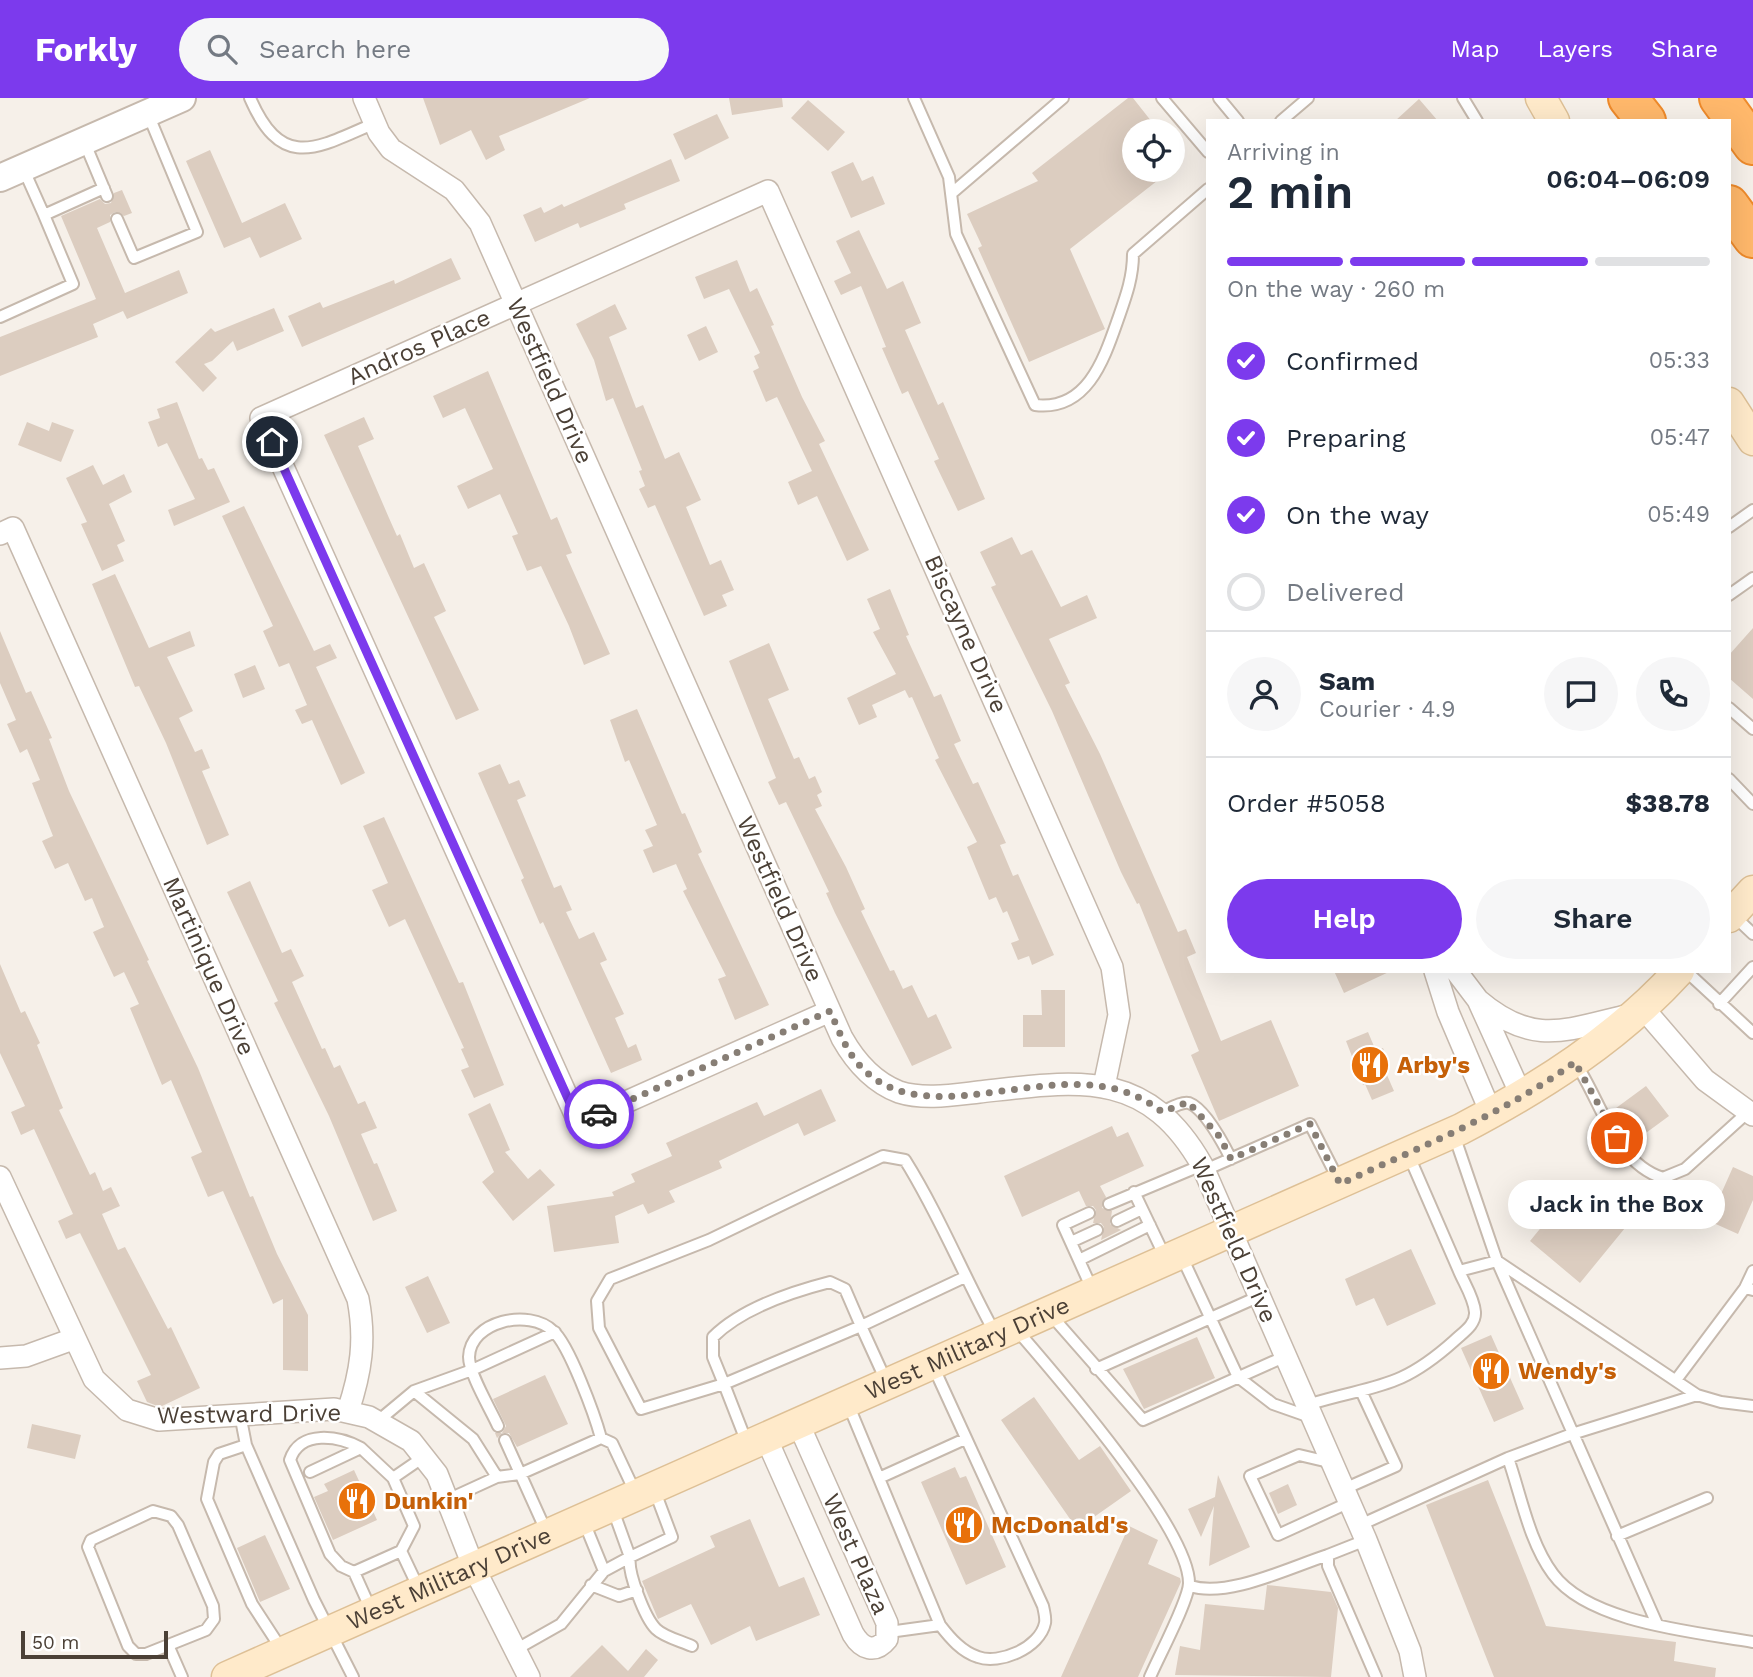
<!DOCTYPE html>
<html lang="en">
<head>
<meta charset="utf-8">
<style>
	:root { --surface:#fff; --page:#f6f6f7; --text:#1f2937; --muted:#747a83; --line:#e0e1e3; --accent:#7c3aed }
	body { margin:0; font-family:"Work Sans",sans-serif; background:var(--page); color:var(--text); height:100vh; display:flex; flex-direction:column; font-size:26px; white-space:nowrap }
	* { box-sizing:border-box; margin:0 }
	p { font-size:23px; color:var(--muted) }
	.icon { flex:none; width:38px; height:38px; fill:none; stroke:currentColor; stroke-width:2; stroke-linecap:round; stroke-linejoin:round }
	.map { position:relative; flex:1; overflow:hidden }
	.panel { position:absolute; left:1206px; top:21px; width:525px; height:854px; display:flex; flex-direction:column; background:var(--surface); border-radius:0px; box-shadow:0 7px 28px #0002 }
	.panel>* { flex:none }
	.controls { position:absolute; left:1122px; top:21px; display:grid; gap:14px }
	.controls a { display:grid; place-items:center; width:63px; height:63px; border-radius:50%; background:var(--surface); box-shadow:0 7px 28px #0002; font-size:35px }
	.scale { position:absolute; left:21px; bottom:18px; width:147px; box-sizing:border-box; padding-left:7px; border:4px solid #4b4036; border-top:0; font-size:19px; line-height:24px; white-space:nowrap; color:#4b4036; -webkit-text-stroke:5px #fff; paint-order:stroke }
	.pin { position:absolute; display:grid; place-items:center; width:60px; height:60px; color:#fff; margin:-30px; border:4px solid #fff; border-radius:50%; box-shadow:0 2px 7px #0007 }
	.courier { position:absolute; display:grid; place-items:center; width:70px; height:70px; margin:-35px; border:5px solid #7c3aed; border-radius:50%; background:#fff; color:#222; box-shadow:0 2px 9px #0007 }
	.bubble { position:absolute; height:49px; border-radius:24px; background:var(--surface); box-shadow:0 7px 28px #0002; font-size:23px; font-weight:600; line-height:49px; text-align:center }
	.summary em { font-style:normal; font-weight:600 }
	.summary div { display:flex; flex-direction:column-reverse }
	.summary { display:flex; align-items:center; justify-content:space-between; height:119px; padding:0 21px }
	h1 { font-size:46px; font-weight:600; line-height:52px }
	.bar { display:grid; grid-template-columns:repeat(4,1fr); gap:10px 7px; align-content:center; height:84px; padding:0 21px }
	.bar i { height:9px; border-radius:5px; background:var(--line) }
	.bar .current { background:var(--accent) }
	.bar p { grid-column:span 4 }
	.line { display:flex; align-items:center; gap:18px; padding:0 21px; border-top:2px solid var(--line) }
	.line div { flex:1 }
	.round { display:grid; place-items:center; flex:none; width:74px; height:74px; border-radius:37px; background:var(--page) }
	ol { padding:0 21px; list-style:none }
	li { display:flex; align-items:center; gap:21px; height:77px }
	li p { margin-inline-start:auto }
	li .icon { padding:7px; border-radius:50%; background:var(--accent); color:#fff; stroke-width:4 }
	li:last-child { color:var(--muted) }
	li i { width:38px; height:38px; border:4px solid var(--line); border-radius:50% }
	.cta { display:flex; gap:14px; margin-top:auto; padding:14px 21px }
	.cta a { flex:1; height:80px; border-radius:42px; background:var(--accent); color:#fff; font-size:28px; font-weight:600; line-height:80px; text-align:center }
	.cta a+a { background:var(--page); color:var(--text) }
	header { display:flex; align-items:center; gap:42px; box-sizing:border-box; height:98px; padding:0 35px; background:var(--accent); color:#fff }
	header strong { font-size:33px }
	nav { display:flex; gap:38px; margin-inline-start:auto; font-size:24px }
	.search { width:490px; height:63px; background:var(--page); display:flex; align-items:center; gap:18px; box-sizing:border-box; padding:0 24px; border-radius:38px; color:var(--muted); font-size:26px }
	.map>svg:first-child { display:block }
</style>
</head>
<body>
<header>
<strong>Forkly</strong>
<div class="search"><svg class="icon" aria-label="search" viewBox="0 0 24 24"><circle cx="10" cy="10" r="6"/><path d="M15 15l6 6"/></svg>Search here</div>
<nav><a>Map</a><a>Layers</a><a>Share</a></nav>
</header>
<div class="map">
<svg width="1753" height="1579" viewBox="0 0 1753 1579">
	<rect width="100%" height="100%" fill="#f6f0e9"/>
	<path fill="#dccdc0" d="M423 0H590L499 38 505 52 486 62 471 32 440 47Z
		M729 0H782L783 9 732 17Z
		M1128 0H1133L1159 33H1134V72H1171L1070 151 1105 231 1029 264 978 150 982 148 967 116 1038 83 1032 75Z
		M1419 1 1438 23H1395Z
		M808 2 845 34 828 53 791 20Z
		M717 16 729 40 685 62 673 36Z
		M210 52 242 125 285 105 302 141 260 160 250 139 224 150 186 63Z
		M671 61 680 83 624 106 626 111 580 130 578 125 535 144 523 117 541 109 544 115 562 106 564 109Z
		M853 64 862 83 873 78 885 106 851 120 831 74Z
		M122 92 132 115 124 118 115 114 110 117V124L97 130 125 195 179 172 188 195 127 221 123 213 93 226 98 239 0 278V239L96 201 61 118 100 101 105 106 111 105 114 95Z
		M859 132 887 191 903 183 921 225 905 232 938 307 943 304 985 401 958 413 934 363 939 361 908 293 902 296 882 250 886 249 861 188 841 197 834 183 851 175 836 143Z
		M451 160 461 181 302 249 288 218 320 204 323 210 394 182 395 186Z
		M737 162 750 194 757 190 774 227 771 228 802 299 825 343 819 346 869 452 847 463 817 398 798 407 788 384 812 373 777 299 766 304 753 273 759 270 754 258 760 255 729 191 704 201 695 179Z
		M615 206 627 231 609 239 636 310 643 307 665 361 679 354 701 402 686 409 710 467 721 462 734 492 722 497 727 508 704 518 655 407 648 410 639 391 645 388 639 373 642 372 613 300 606 303 594 262 576 226Z
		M274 210 284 233 237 253 233 243 212 263 204 266 217 280 203 294 175 264 211 230 215 234Z
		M706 228 718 254 699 263 687 237Z
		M488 273 551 422 557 419 572 455 566 457 610 556 584 567 569 528 541 468 527 473 512 438 518 436 500 396 468 411 457 388 493 371 465 310 443 320 433 298Z
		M177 304 199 361 202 360 208 372 214 370 230 404 174 428 168 412 195 401 167 345 158 349 148 324 160 320 157 311Z
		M364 319 374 341 358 348 389 420 397 438 400 436 414 470 424 465 446 513 434 519 479 612 456 622 324 337Z
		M27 324 49 333 52 324 74 332 61 364 18 347Z
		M93 367 103 387 124 376 132 394 109 406 125 443 117 447 124 463 102 473 81 426 87 424 66 380Z
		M244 408 314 553 330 546 337 560 316 569 365 675 341 687 312 622 302 626 295 612 307 607 289 565 279 569 263 533 273 528 222 418Z
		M1012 439 1021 457 1032 452 1061 509 1087 497 1097 520 1049 541 1070 585 1065 587 1100 656 1178 834 1186 831 1196 855 1187 859 1221 943 1271 922 1299 988 1219 1023 1191 957 1199 953 1139 805 1137 806 1121 774 1052 613 991 489 996 487 980 454Z
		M115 476 149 550 190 533 195 548 167 559 193 613 179 620 195 654 202 651 210 670 202 673 229 737 207 747 166 645 139 588 135 589 92 486Z
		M890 491 909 537 906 538 934 599 941 596 961 643 954 646 973 686 978 684 1006 745 1000 747 1013 778 1018 776 1054 857 1032 867 1029 858 1018 862 1011 845 1019 842 1007 813 1003 815 996 799 989 802 967 749 977 744 935 662 939 660 912 599 909 600 905 592 872 607 877 619 859 627 847 600 896 576 873 534 880 531 867 501Z
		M1753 530V601L1729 580V557Z
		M0 533 26 595 31 593 52 640 49 641 69 693 149 862 147 863 198 970 250 1099 253 1098 277 1156 308 1217V1273L283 1272V1201L273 1206 223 1093 208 1099 191 1059 202 1054 171 982 162 987 130 910 139 906 124 874 114 879 93 834 104 829 92 800 85 803 68 765 55 771 42 743 53 738 32 685 40 682 27 651 20 655 7 626 16 622 0 585Z
		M769 545 789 592 768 601 794 661 799 659 809 681 815 678 822 694 817 697 822 708 815 711 846 769 865 811 861 813 890 873 894 872 903 891 912 887 928 920 936 916 952 950 912 968 835 815 826 795 829 794 786 704 779 707 768 684 776 680 729 563Z
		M255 567 265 591 243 600 234 576Z
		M637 611 682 716 685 715 702 754 698 756 769 907 735 922 718 881 726 878 683 793 687 791 676 766 653 775 643 752 653 748 645 732 657 727 629 662 625 664 610 622Z
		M500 666 509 686 519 682 526 698 517 702 554 790 561 787 572 812 566 814 579 841 594 834 607 862 600 865 624 916 615 920 628 950 636 946 642 962 611 975 543 824 540 826 521 782 524 780 478 675Z
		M384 719 459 885 463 884 504 987 474 1000 461 972 469 969 461 951 464 950 405 821 389 829 372 792 388 785 363 728Z
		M250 783 282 855 291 851 304 878 292 884 322 951 325 950 334 970 340 967 358 1006 365 1003 377 1030 361 1036 374 1066 377 1065 397 1113 373 1123 329 1018 274 905 278 903 227 794Z
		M0 866 21 915 25 913 40 945 37 947 63 1010 59 1012 90 1077 95 1074 103 1093 111 1089 120 1108 102 1116 118 1152 125 1149 168 1231 171 1229 200 1290 160 1309 147 1304 137 1283 151 1277 80 1135 66 1141 58 1123 73 1116 34 1031 21 1037 11 1014 25 1008 0 955Z
		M1334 873H1391L1344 895Z
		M1041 892H1065V949H1023V917H1042Z
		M1368 934 1376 953 1383 950 1389 966 1383 968 1394 993 1372 1002 1365 986 1363 987 1346 943Z
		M1646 988 1669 1018 1635 1043 1612 1013Z
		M821 991 836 1023 804 1038 798 1025 719 1063 722 1070 669 1093 675 1104 648 1116 643 1106 615 1118 619 1145 554 1154 547 1108 614 1098 612 1094 635 1084 631 1076 672 1058 666 1045 757 1004 764 1018Z
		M490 1005 510 1052 505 1054 528 1081 540 1071 555 1087 513 1123 482 1084 494 1074 468 1016Z
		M1112 1028 1117 1039 1128 1034 1144 1068 1100 1088 1106 1099 1102 1110 1112 1113 1110 1126 1121 1132 1101 1142 1104 1129 1101 1125H1093L1096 1112 1093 1108H1086L1079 1093 1022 1119 1004 1078Z
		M1733 1069 1753 1078V1102L1738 1136 1709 1123Z
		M1575 1088 1625 1130 1580 1185 1530 1143Z
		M1411 1151 1436 1206 1387 1228 1374 1200 1356 1208 1345 1181Z
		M428 1178 450 1225 427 1235 405 1189Z
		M1491 1237 1524 1311 1494 1324 1461 1250Z
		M1197 1239 1215 1280 1144 1311 1123 1271Z
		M545 1277 568 1326 517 1349 509 1335H502L497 1340 495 1335H502L506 1328 493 1301Z
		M1034 1299 1079 1362 1100 1348 1131 1393 1077 1431 1001 1322Z
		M32 1326 81 1337 75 1361 27 1350Z
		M955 1369 960 1380 966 1378 1006 1469 966 1487 921 1384Z
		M354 1372 377 1422 333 1442 314 1399 328 1393 324 1386Z
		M1218 1377 1250 1449 1209 1468 1214 1408 1201 1439 1188 1411 1215 1399Z
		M1488 1382 1546 1528 1676 1544 1674 1563 1716 1570 1715 1579H1494L1426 1407Z
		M1288 1386 1297 1407 1278 1416 1269 1395Z
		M750 1421 779 1489 804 1479 820 1517 756 1543 750 1528 711 1547 691 1506 658 1521 642 1483 715 1449 710 1438Z
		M1129 1428 1158 1442 1148 1466 1180 1480 1181 1484 1138 1579H1061Z
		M265 1437 290 1491 260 1504 237 1450Z
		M1267 1487 1331 1494 1338 1510 1331 1579 1175 1577 1180 1548 1200 1552 1205 1506 1264 1512Z
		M602 1547 628 1573 646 1551 658 1562 644 1579H570Z"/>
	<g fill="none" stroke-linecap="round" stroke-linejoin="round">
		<g stroke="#c6b9ad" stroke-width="14">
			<path id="service" d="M250 0C282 74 317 50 375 25
				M914 0 949 79 956 136 1035 307C1086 313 1103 264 1117 224 1125 201 1133 181 1133 156L1208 91
				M1162 0 1208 54
				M1219 0 1238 23
				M1463 0 1477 23
				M1281 23 1308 0
				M84 43 107 98
				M23 70 44 117
				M952 95 1063 0
				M117 121 134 160 197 134 148 16
				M0 219 73 186 44 117 104 90
				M1729 429 1753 412
				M1729 497 1753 480
				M1729 610 1753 631
				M1729 681 1753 706
				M1734 818 1753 836
				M1686 873 1753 935
				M1719 906 1753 869
				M1576 966C1601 1003 1615 1065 1663 1080L1685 1071 1748 1014
				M1162 1014C1169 1011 1182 1003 1189 1005 1205 1011 1224 1047 1231 1061
				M1454 1037 1497 1163 1657 1526
				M1409 1058 1459 1173 1497 1163 1697 1297
				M1205 1072 1310 1026 1339 1083
				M1134 1094 1166 1161
				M1109 1106 1202 1067
				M1089 1115 1063 1127 1092 1191
				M1117 1123 1142 1111
				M1071 1144 1097 1132
				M1181 1157 1238 1279 1273 1306 1310 1319
				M1079 1162 1150 1127
				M1745 1190 1753 1173
				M1050 1216 1143 1322 1286 1258
				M1016 1231C1055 1276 1189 1430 1189 1485 1189 1502 1158 1560 1150 1579
				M1096 1271 1260 1198
				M1676 1282 1745 1190 1753 1192
				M887 1285 861 1228 724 1286 713 1259V1239C742 1210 791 1194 830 1184L845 1191 861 1228 965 1179
				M414 1293 473 1341 497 1379
				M848 1306 940 1527C950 1540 962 1554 978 1559 999 1567 1040 1550 1045 1525 1046 1520 1044 1513 1043 1508L933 1268
				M1307 1307C1374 1286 1397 1294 1454 1243 1462 1235 1476 1227 1475 1214 1474 1200 1464 1185 1459 1173
				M240 1316 246 1347 314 1502 353 1579
				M378 1323 414 1293 472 1272 555 1234
				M498 1328C491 1312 469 1276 469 1259 470 1223 529 1210 553 1233 569 1246 595 1318 601 1340
				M505 1342 547 1435
				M747 1345 724 1286 641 1311 599 1230 597 1203 610 1181 709 1142 883 1058 905 1062C940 1118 964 1179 996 1237
				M246 1347 219 1356 214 1364 207 1401 252 1506 282 1552
				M1508 1360 1572 1336 1697 1297 1721 1304 1753 1308
				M1333 1365 1299 1357 1250 1378 1278 1437 1350 1404
				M310 1374 361 1350 393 1380
				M879 1380 965 1341
				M654 1391 672 1439 630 1459C627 1474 645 1520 656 1531 664 1539 681 1543 692 1548
				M1344 1391 1396 1368 1362 1295
				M449 1401 497 1379 520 1376 601 1340 612 1345 636 1396
				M153 1413 171 1418 178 1427 213 1508 214 1521 206 1532 146 1556H136L128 1548 88 1449 91 1442Z
				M584 1424 604 1473
				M1360 1427 1508 1360C1521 1397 1529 1444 1553 1476 1589 1525 1696 1534 1753 1544
				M1617 1438 1707 1400
				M1366 1442 1328 1457V1468L1376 1579
				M401 1453 414 1428 393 1380 425 1358
				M354 1474 341 1468 330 1456 290 1362C300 1331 339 1338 361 1350
				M591 1487 619 1498 637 1492
				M1190 1488C1228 1500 1288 1470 1328 1457
				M372 1514 354 1474 401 1453 419 1491
				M889 1534 940 1527
				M168 1547 182 1579
				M515 1552 561 1526 604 1473 630 1459 612 1409"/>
		</g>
		<g stroke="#c6b9ad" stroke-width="24">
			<path id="minor" d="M364 0 379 35 391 51 454 92 480 125 842 940C855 963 873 984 899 994 924 1002 953 997 979 994 1077 983 1146 969 1202 1067L1366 1442 1410 1553 1415 1579
				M0 436 13 430 358 1201C366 1242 361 1274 348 1313
				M1435 873 1448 914 1491 1015
				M1456 873 1478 902 1522 999
				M1478 902C1533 949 1565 932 1630 917
				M1643 910 1705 982 1753 1017
				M830 913 579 1025 261 320 768 93 1112 869 1119 917 1104 988
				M0 1079 94 1281 127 1312 159 1322 334 1311 369 1319 411 1343 437 1376 474 1470 529 1579
				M0 1260 26 1258 73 1241
				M767 1342 853 1536C862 1551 875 1556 887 1541V1525L799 1327"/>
		</g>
		<g stroke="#c6b9ad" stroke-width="30">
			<path id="tertiary" d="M0 80 182 0"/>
		</g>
		<g stroke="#dec096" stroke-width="33">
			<g id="secondary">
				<path d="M1541 0 1554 23"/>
				<path d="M1729 305 1753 342"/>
				<path d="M1729 819 1753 793"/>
				<path id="s1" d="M227 1579 1461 1031C1541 989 1617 941 1679 873"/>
			</g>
		</g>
		<g stroke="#ee8a2b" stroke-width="42">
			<path id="motorway" d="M1628 0 1646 23
				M1719 0 1753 47
				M1729 107 1753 140"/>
		</g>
		<use href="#service" stroke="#fff" stroke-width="10"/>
		<use href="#minor" stroke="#fff" stroke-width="21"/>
		<use href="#tertiary" stroke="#fff" stroke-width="26"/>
		<use href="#secondary" stroke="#ffeaca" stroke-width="30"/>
		<use href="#motorway" stroke="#ffb86b" stroke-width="38"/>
	</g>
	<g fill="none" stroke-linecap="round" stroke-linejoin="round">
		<path stroke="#877e75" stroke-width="7" stroke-dasharray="0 12.6" d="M599 1016 830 913C839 933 846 953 861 969 934 1045 1072 941 1162 1014L1188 1004 1220 1039 1231 1061 1310 1026 1340 1086C1420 1049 1504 1016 1575 964L1617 1040"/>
		<path stroke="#7c3aed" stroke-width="9" d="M272 344 579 1025 599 1016"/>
	</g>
	<defs>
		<g id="restaurant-disc" transform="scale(2.0125)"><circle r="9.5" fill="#e8710a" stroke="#fff"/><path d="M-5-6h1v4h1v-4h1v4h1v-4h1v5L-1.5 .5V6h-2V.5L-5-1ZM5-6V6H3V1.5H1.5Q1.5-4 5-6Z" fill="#fff"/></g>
	</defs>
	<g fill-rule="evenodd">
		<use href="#restaurant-disc" x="1370" y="967"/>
		<use href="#restaurant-disc" x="1491" y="1273"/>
		<use href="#restaurant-disc" x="357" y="1403"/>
		<use href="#restaurant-disc" x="964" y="1427"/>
	</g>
	<g text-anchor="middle" stroke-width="5" stroke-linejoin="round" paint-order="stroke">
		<g font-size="24" fill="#4b4036" stroke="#fff">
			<text transform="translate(419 249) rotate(-24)" y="8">Andros Place</text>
			<text transform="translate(550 283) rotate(66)" y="8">Westfield Drive</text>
			<text transform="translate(966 536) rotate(66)" y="8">Biscayne Drive</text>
			<text transform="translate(780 801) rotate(66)" y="8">Westfield Drive</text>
			<text transform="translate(209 868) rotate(66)" y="8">Martinique Drive</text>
			<text transform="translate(1234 1142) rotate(66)" y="8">Westfield Drive</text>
			<text dy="8" stroke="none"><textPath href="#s1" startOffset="810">West Military Drive</textPath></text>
			<text transform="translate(249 1316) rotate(-1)" y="8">Westward Drive</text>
			<text transform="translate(856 1456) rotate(66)" y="8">West Plaza</text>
			<text dy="8" stroke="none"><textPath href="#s1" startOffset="243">West Military Drive</textPath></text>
		</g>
		<g font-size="24" font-weight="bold" fill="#c56008" stroke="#fff" text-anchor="start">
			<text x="1397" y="975">Arby's</text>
			<text x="1518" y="1281">Wendy's</text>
			<text x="384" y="1411">Dunkin'</text>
			<text x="991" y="1435">McDonald's</text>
		</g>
	</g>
</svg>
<div class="controls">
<a><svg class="icon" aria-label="locate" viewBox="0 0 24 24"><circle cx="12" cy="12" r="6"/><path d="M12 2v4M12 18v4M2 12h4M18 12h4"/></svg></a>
</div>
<div class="scale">50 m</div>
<div class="pin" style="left:1617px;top:1040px;background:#ea580c"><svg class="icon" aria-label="bag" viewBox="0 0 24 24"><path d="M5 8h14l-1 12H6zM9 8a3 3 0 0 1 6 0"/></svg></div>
<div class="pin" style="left:272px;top:344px;background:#1f2937"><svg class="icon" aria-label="home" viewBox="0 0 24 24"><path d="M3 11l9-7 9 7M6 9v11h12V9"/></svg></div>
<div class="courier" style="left:599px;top:1016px"><svg class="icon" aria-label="car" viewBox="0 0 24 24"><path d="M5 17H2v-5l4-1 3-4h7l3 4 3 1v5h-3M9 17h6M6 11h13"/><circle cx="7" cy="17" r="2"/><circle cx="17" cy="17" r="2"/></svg></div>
<div class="bubble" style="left:1508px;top:1082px;width:217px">Jack in the Box</div>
<section class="panel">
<div class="summary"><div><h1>2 min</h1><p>Arriving in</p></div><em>06:04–06:09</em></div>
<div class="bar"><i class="current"></i><i class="current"></i><i class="current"></i><i></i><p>On the way · 260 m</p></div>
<ol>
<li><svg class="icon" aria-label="check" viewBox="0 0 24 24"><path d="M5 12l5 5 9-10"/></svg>Confirmed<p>05:33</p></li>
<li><svg class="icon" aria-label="check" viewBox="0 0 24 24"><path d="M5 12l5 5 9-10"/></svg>Preparing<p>05:47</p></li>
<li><svg class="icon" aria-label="check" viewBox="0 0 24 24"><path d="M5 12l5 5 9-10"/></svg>On the way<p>05:49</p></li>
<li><i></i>Delivered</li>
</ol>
<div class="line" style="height:126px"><a class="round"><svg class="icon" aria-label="person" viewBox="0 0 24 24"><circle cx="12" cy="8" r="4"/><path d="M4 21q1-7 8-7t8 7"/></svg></a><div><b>Sam</b><p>Courier · 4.9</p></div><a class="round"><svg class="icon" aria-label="chat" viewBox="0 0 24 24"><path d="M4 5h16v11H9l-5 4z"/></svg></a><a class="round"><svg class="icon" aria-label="phone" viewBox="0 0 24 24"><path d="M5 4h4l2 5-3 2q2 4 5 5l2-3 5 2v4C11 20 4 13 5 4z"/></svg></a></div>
<div class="line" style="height:91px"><div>Order #5058</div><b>$38.78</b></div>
<div class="cta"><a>Help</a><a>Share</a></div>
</section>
</div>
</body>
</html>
